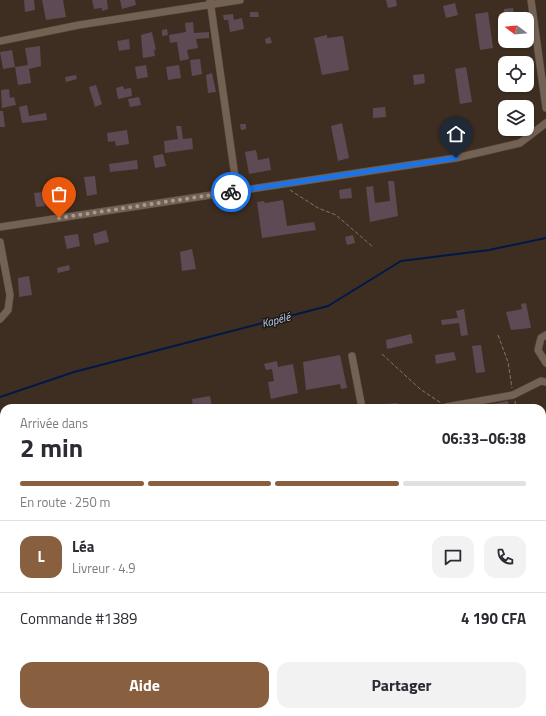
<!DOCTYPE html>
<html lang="fr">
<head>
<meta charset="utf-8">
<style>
	:root { --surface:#fff; --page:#f2f2f3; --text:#2b2b33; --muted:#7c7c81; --line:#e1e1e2; --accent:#885f3f }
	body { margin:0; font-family:"Titillium Web",sans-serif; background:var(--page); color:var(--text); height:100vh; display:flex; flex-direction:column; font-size:15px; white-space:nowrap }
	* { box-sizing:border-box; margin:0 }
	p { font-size:13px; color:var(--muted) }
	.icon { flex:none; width:22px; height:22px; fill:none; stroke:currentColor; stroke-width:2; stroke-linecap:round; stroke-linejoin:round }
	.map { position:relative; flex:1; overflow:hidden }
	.drawer { position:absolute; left:0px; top:404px; width:546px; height:312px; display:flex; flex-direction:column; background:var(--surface); border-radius:12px 12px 0 0; box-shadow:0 1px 3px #0004 }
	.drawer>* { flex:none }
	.needle { width:26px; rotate:286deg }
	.tools { position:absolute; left:498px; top:12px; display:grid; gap:8px }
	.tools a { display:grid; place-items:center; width:36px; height:36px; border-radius:8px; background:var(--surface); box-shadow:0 1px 3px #0004; font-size:20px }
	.pin { position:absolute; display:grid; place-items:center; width:34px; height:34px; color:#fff; margin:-41px -17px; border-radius:50% 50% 50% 0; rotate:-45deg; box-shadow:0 0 4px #0007 }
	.pin .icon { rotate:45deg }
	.courier { position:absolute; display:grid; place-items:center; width:40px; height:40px; margin:-20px; border:3px solid #1a73e8; border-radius:50%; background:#fff; color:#222; box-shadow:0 1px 5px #0007 }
	.overview em { font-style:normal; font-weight:700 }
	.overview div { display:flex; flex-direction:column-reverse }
	.overview { display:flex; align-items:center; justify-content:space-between; height:68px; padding:0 20px }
	h1 { font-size:26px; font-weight:700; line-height:30px }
	.bar { display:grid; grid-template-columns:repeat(4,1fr); gap:6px 4px; align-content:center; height:48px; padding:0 20px }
	.bar i { height:5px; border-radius:3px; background:var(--line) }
	.bar .active { background:var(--accent) }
	.bar p { grid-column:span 4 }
	.line { display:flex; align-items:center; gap:10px; padding:0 20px; border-top:1px solid var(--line) }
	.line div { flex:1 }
	.round { display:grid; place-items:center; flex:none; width:42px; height:42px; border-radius:12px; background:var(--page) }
	.action { display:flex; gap:8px; margin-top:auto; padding:8px 20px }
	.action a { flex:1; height:46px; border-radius:12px; background:var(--accent); color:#fff; font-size:16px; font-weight:700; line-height:46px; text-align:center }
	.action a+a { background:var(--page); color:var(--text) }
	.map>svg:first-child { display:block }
</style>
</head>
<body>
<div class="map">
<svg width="546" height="716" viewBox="0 0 546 716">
	<rect width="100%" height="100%" fill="#3e2e21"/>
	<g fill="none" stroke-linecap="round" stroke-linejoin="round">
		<path stroke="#001849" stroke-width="2" d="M0 397 74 372 328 306 401 261 489 250 546 238"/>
	</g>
	<path fill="#5e4a55" d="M24 0H34L35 10 25 12Z
		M42 0H63L66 17 46 20Z
		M92 0H107L108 9 102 11V8L94 9Z
		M120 0H135L136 5 122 9Z
		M386 0H396L397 6 388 8Z
		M455 3 458 15 446 18 443 6Z
		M513 8 515 19H505V32H502L499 14 504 13V9Z
		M250 12H258L259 17H250Z
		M488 12 493 48 480 50 475 14Z
		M233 14 234 20 242 18 244 29 230 32 228 20H224L223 15Z
		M193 22 194 33 209 32V38L196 39 198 48 187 50 189 59 180 61 177 42 170 43 169 35 186 32 185 23Z
		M167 29 168 35 162 36V30Z
		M152 32 156 50H154L155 56 143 58 141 35Z
		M327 35V38L343 36 349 70 322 75 314 38Z
		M270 37 272 43 266 44 265 39Z
		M129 39 130 49 119 51 117 41Z
		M40 46 41 66 29 69 31 83 18 85 15 67 3 69 0 52 12 50 15 67 28 65 25 48Z
		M200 59 202 74 192 76 190 60Z
		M146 65 148 77 137 79 135 67Z
		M179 65 181 78 168 80 166 67Z
		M466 67 472 102 460 104 455 69Z
		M212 73 216 92 208 93 206 75Z
		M424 74 425 83 414 85 413 75Z
		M76 75 77 79 66 82 65 77Z
		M96 85 102 104 95 107 89 87Z
		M123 86 124 89 131 88 132 96 118 99 116 88Z
		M9 89 10 98 14 97 16 105 2 108 1 90Z
		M139 97 141 105 130 107 128 99Z
		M27 105 29 116 46 113 47 120 22 123 19 107Z
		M385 107 386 117 373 118V108Z
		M0 111H3L5 127H0Z
		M342 123 349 158 338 161 331 126Z
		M240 124H246V129L241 130Z
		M176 126H181L183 139 192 138 193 149 165 153 164 141 178 139Z
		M127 130 129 144 116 146 115 141 108 142 107 133Z
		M256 150 258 160 269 158 271 170 249 174 245 152Z
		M163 154 166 166 155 168 153 156Z
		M137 160 138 169 110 172 109 164Z
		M95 176 97 194 87 196 84 177Z
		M388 181H394L398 216 370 222 366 187 373 186 375 203 390 201Z
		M351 188 352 198 340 199 339 190Z
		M43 192 45 206 36 207 34 193Z
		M283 200 287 226 314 222 316 230 262 238 257 202 264 201 265 203Z
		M106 230 109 242 95 245 93 234Z
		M78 234 80 246 67 249 64 236Z
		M353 235 355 243 347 245 345 237Z
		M192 249 196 269 182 271 180 252Z
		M69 265 70 270 58 273 57 268Z
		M29 276 32 295 19 297 18 278Z
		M526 303 531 328 511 330 506 312 522 309 521 304Z
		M464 309 468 335 461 336 459 323 442 325 441 320 458 318 456 311Z
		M411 334 413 343 387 349 386 340Z
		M481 345 485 372 476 373 472 346Z
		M454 352 456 360 436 364 435 355Z
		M340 355 347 388 341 389 340 384 306 390 303 362Z
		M277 361 278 367 293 364 298 393 271 399 268 382 274 381 272 369 266 370 264 364Z
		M210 396 212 407 193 408 192 399Z
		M508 401 509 407 493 408 492 404Z
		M398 403V408H381V404Z"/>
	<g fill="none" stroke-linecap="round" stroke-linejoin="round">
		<g stroke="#584b40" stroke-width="8">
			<path id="minor" d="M210 0 237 191
				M531 0 546 108
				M0 41 79 25 240 0
				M0 227 456 158 520 143 546 123
				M0 242 10 295 8 310 0 319
				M546 335 541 338 538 350 546 363
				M352 356 362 408
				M446 407 513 395 541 381 546 382
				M542 454 546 453
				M0 598 4 597
				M542 661 546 659
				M441 716 443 712"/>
		</g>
		<path stroke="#827469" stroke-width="1" stroke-dasharray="4 2" stroke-linecap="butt" d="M290 190 318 208 336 215 373 247
			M498 335 508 362 512 388
			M382 354 420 389 441 403
			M515 401 516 408"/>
		<use href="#minor" stroke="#736153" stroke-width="7"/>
	</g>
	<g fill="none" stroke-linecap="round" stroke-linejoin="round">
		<path stroke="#a69a90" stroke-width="4" stroke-dasharray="0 7.2" d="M59 218 231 192"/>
		<path stroke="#1a73e8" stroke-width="5" d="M231 192 456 158"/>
	</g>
	<g text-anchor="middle" stroke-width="3" stroke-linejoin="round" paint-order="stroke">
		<g font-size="11" font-style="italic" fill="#b5cef5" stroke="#1f1812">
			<text transform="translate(276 320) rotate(-15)" y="4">Kapélé</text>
		</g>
	</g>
</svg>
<div class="tools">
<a><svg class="needle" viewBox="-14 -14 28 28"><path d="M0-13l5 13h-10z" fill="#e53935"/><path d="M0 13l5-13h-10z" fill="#7c7c81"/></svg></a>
<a><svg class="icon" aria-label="locate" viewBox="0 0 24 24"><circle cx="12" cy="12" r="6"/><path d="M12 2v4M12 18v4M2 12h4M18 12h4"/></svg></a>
<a><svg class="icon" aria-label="layers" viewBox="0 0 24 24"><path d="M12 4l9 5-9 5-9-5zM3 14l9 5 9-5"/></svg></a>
</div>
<div class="pin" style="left:59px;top:218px;background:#ea580c"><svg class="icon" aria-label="bag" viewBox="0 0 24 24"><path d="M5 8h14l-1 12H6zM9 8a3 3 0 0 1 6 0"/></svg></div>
<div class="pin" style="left:456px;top:158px;background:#1f2937"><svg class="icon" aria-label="home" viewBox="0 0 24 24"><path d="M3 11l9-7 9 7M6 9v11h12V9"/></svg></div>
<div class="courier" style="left:231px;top:192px"><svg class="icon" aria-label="bike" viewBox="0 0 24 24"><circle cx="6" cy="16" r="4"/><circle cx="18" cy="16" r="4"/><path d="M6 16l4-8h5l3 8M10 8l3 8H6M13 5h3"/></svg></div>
<section class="drawer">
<div class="overview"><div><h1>2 min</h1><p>Arrivée dans</p></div><em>06:33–06:38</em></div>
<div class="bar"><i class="active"></i><i class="active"></i><i class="active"></i><i></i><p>En route · 250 m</p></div>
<div class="line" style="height:72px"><b class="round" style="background:var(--accent);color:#fff">L</b><div><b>Léa</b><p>Livreur · 4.9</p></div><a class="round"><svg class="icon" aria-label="chat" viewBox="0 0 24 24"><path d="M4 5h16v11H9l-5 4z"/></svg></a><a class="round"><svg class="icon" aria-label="phone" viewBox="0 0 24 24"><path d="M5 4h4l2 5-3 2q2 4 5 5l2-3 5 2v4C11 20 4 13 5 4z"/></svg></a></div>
<div class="line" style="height:52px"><div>Commande #1389</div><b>4 190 CFA</b></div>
<div class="action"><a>Aide</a><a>Partager</a></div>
</section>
</div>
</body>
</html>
